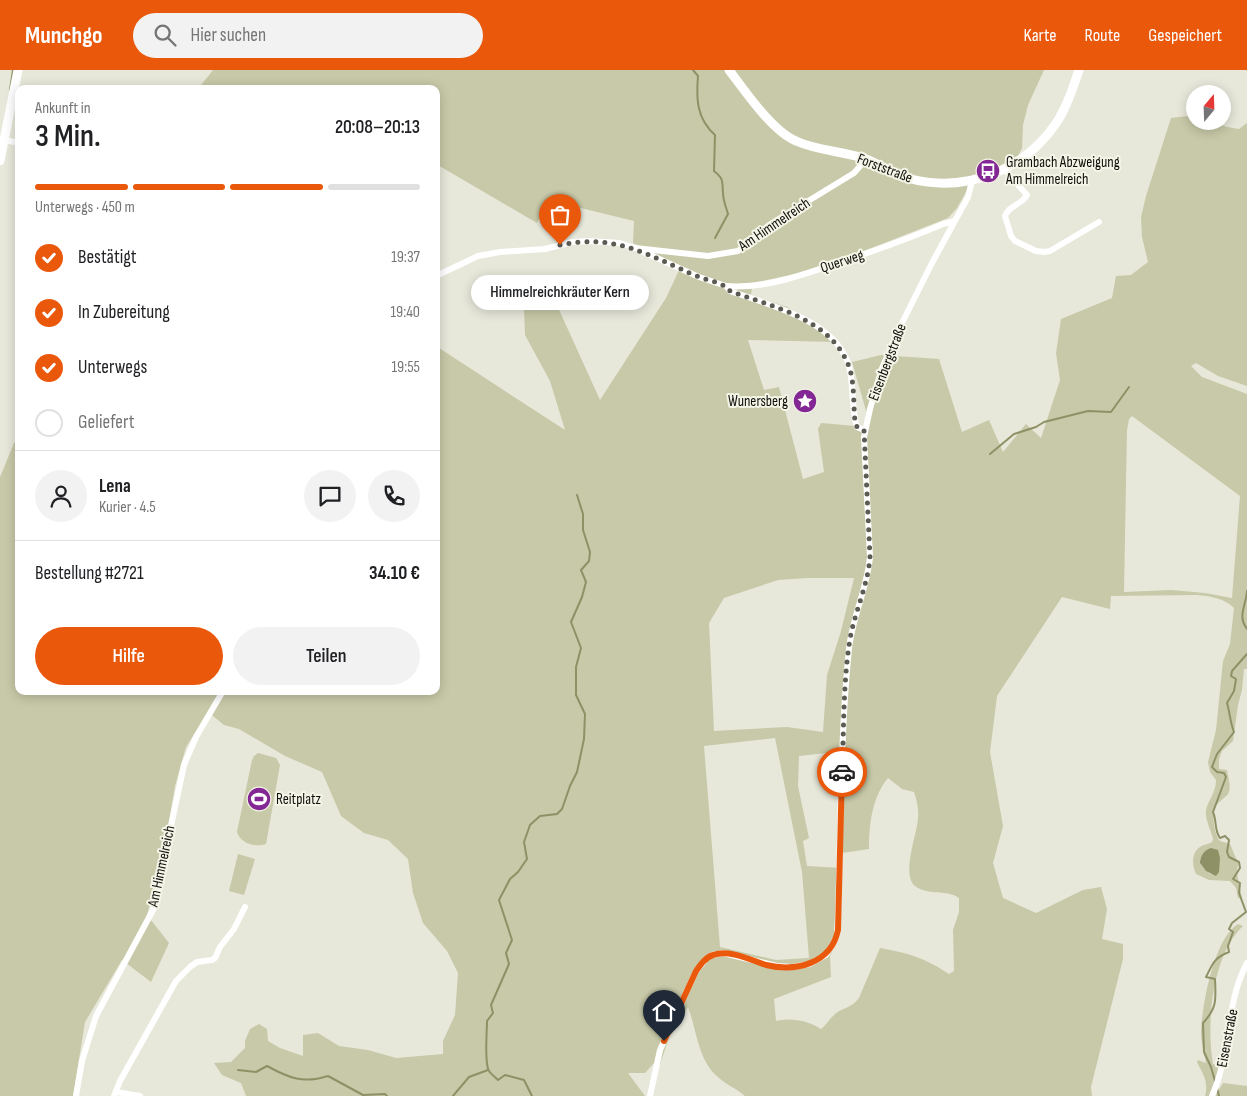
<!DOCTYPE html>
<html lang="de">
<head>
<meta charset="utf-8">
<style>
	:root { --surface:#fff; --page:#f2f2f2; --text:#202124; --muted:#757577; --line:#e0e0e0; --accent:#ea580c }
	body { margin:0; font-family:"Sofia Sans Condensed",sans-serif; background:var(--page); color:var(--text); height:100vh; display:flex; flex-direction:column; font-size:19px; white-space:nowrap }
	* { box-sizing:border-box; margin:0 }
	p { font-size:16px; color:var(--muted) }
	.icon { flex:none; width:28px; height:28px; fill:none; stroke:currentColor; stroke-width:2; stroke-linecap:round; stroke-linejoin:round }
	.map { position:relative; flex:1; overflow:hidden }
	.drawer { position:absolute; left:15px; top:15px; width:425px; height:610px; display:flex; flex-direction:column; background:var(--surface); border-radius:10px; box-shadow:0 2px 12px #0003 }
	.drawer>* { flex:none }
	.needle { width:32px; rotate:19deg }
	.fabs { position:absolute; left:1186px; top:15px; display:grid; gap:10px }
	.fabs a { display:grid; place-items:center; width:45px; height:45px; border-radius:50%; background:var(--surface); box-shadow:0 2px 12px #0003; font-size:25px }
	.pin { position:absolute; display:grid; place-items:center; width:42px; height:42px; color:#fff; margin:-51px -21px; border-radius:50% 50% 50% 0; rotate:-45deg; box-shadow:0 0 5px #0007 }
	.pin .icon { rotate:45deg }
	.courier { position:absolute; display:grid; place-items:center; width:50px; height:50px; margin:-25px; border:4px solid #ea580c; border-radius:50%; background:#fff; color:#222; box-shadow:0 1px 6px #0007 }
	.bubble { position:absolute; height:35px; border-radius:18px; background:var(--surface); box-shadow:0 2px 12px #0003; font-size:16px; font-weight:600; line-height:35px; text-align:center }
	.overview em { font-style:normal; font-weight:600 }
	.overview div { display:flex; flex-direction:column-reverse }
	.overview { display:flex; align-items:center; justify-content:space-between; height:85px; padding:0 20px }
	h1 { font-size:32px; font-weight:600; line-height:38px }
	.bar { display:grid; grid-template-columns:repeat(4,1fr); gap:8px 5px; align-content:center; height:60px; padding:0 20px }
	.bar i { height:6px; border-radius:4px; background:var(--line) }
	.bar .on { background:var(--accent) }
	.bar p { grid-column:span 4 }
	.line { display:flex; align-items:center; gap:12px; padding:0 20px; border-top:1px solid var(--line) }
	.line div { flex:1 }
	.round { display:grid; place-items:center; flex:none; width:52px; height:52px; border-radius:26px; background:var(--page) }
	ol { padding:0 20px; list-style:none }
	li { display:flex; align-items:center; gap:15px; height:55px }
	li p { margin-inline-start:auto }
	li .icon { padding:5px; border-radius:50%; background:var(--accent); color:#fff; stroke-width:4 }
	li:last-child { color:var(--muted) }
	li i { width:28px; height:28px; border:2px solid var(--line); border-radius:50% }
	.cta { display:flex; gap:10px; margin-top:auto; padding:10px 20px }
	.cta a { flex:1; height:58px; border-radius:30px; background:var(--accent); color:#fff; font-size:20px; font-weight:600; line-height:58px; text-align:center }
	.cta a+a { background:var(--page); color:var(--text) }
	header { display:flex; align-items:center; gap:30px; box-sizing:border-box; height:70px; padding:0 25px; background:var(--accent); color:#fff }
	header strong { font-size:24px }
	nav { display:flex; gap:28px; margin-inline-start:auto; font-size:18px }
	.search { width:350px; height:45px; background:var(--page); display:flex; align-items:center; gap:12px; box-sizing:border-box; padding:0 18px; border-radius:28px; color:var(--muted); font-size:19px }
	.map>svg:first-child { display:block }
</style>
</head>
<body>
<header>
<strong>Munchgo</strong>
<div class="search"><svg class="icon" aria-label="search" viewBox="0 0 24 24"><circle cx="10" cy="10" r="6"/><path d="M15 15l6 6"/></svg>Hier suchen</div>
<nav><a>Karte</a><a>Route</a><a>Gespeichert</a></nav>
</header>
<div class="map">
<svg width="1247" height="1026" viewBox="0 0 1247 1026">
	<rect width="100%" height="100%" fill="#e7e8da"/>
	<path fill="#c7c9a8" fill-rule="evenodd" d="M213 0H1044L1028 35 1023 55 1022 78 1017 88 971 113 957 138 948 148 864 181 799 203 758 212 752 218 751 225 787 237 835 272 748 270 764 320 779 317 803 409 824 402 818 359 821 353 867 357 869 351 852 292 881 285 939 289 962 362 989 350 1003 382 1026 354 1041 368 1060 310 1056 283 1061 249 1112 228 1116 206 1131 205 1148 192 1142 167 1141 147 1146 126 1171 48 1188 46 1195 49V51C1209 51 1224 57 1239 59L1247 53V316L1218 306 1196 293 1191 296 1202 307 1247 324V599H1244L1242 620 1238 635 1233 671 1222 681 1219 689V699L1227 700C1228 707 1232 717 1228 724 1225 728 1219 731 1216 736 1211 745 1214 763 1220 771L1230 774 1238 793 1237 803 1242 828H1238L1236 818 1230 811 1209 810 1196 804C1192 795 1191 783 1200 777 1204 774 1209 774 1212 772L1213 769C1211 760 1205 750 1206 741 1207 731 1216 724 1216 710L1210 702 1208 692 1216 660 1223 591 1230 574 1234 538C1224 528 1210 526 1197 525L1111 526 1110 539 1062 527 997 626 990 682 1003 756 993 793 1003 828 1036 843 1083 820 1101 817 1107 839 1102 869 1123 874V889L1091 1017 1092 1026H745C737 1019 727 1015 719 1008 698 991 697 961 688 937L669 968 660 994 654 993 645 1003H628L645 1026H246L241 1013 222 1005 214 993 231 992 245 978V971L250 959 259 954 267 959 268 971 280 978 303 986V965L318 963 339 976 368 980 396 988 443 984V971L455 945 458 903 447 881 423 853 413 823 408 789 388 770 364 763 341 746 322 702 285 686 239 659 224 655 208 642 186 677 175 716 165 774 147 845 169 873 151 912 122 890 85 952 73 1026H0V407L14 373H19V621H436V276L565 360 550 311 525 265 523 214 546 211 600 330 666 228 681 196 633 173 634 151 548 130 537 153 436 94V19H198ZM1132 346 1240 426 1232 528 1205 523 1171 520 1124 522 1127 360 1129 349ZM808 508H854L841 561 827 605 823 662 787 657 714 661 709 553 724 528 778 510ZM775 668 802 802 809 888 776 890 720 877 704 676ZM845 681 842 783 869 779C869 755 872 727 888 708L902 719 914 722C917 731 919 739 918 749 917 764 901 805 915 816 928 826 947 819 959 828V842L953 860 954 901 949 904C925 888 909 883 880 878L859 928C851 939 841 937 832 947 828 951 825 956 821 959 809 951 791 947 776 951L774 929 831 907 830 886 838 869 842 798 807 796 803 771 809 768 798 716 799 686ZM1205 781 1219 784V802L1210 804 1202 796 1200 789Z
		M258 683 276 688 280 695 266 774C255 778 240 773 237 762L252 690 254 686Z
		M238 784 255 789 244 825 229 821Z
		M1238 854 1243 856C1212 885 1206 954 1213 994L1220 996 1209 1026H1205C1209 1013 1203 1004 1197 992L1198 990 1206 993C1204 982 1201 972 1201 962 1202 935 1214 868 1238 854Z
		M1223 1013 1247 1016V1026H1215Z"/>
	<path fill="#8e9166" d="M1211 778 1218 780 1220 788 1219 802 1216 806 1206 801 1200 793C1200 786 1204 780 1211 778Z"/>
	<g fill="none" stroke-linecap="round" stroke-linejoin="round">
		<path stroke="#8e9166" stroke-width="2" d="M693 0 698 6C696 30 697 49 715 65L714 101C724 109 722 111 723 123 723 130 726 137 728 144L715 168
			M10 20 13 0
			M990 384 1014 364 1036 357 1044 352 1088 341 1111 342 1129 317
			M1247 521C1246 536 1237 546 1247 559
			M238 1000 256 1002 267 996C289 1008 303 1014 328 1006L363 1025 385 1024 387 1026
			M1215 1011 1211 997 1204 982 1203 953C1217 938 1216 930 1215 909L1206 907C1213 893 1214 888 1229 882L1228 876 1233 862 1229 859 1232 853 1246 842 1239 823 1240 813 1233 809 1240 798 1239 792 1229 787 1227 782 1229 770 1225 766 1220 768C1214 760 1217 751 1213 742L1226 707 1224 703 1217 702 1212 697 1217 684 1234 662C1230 652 1230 643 1227 633L1234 621 1236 609 1231 606 1232 601 1247 584
			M1217 1018 1219 1026
			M453 1026 469 1007 488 1000
			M532 1026 524 1010 505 1005 498 1010C495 1007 491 1004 489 1001 484 993 487 963 487 951L493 943 491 935 509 894 506 883 512 870 499 830 510 809 518 802 527 789 524 772 530 755 540 746 557 744 562 739 570 716 577 702 584 669 585 644 576 625V597L581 578 571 552 582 527 586 512 581 500 589 491 590 482 583 460V444L577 425"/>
		<path stroke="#fff" stroke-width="6" d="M5 70 19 73
			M1005 100 1027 125C1022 135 1009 135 1005 146L1011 166 1015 171 1036 181 1045 182 1050 181 1099 152
			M641 181 699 207 726 216 730 221C769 235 836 250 849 296 854 316 851 337 857 357L864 360
			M436 206 478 186 500 182 545 179 572 172 588 171 620 173 635 178 708 186 738 181 769 155 854 103 861 95 863 88
			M726 216C764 219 799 206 835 194 871 182 908 169 943 154L955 151
			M116 1022 140 1026
			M76 1026 82 991 96 946 153 840 184 695 196 667 223 621
			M114 1026 120 1011 176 911 190 897 197 892 212 890 215 888 220 877 234 859 245 837
			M650 1026 660 980 696 901 706 889 712 885 723 883 777 896 792 897 810 894 826 885 833 874 837 866 838 845C841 757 840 667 849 579 852 548 867 519 870 487L864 367 870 339 881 301 896 265 932 193 968 127 972 111
			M1212 1026C1231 984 1225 934 1247 893"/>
		<path stroke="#fff" stroke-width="9" d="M729 0C745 21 772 61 796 71 818 81 843 81 866 89 881 95 896 105 911 109 967 123 1025 100 1057 52 1067 36 1073 18 1079 0
			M0 91 18 0"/>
	</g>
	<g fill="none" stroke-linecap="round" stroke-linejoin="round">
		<path stroke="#5b5b53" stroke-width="5" stroke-dasharray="0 9" d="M560 175C617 163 649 186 699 207 709 211 723 212 730 221 772 237 829 248 848 294 855 311 853 333 855 351L857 357 864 360 870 487C868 515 855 541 850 569 843 612 844 659 842 702"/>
		<path stroke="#ea580c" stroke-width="6" d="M664 971 696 901C701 894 706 887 713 885 729 879 751 890 766 895 796 902 831 894 838 860L842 702"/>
	</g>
	<defs>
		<g id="bus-disc" transform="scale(1.25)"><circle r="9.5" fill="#822793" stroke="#f4f5e7"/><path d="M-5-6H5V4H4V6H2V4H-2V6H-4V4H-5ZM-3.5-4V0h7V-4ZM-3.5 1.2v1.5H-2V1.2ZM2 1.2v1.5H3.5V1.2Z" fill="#fff"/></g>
		<g id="sight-disc" transform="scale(1.25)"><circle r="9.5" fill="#822793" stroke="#f4f5e7"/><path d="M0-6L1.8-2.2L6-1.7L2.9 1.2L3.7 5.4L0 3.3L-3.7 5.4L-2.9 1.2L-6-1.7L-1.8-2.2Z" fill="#fff"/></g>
		<g id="stadium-disc" transform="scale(1.25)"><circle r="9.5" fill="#822793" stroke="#f4f5e7"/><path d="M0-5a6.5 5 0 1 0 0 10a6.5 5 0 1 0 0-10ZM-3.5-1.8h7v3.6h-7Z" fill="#fff"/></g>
	</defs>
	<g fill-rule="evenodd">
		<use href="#bus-disc" x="988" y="101"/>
		<use href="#sight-disc" x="805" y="331"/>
		<use href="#stadium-disc" x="259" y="729"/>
	</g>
	<g text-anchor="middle" stroke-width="4" stroke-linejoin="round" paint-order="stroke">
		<g font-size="15" fill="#0f0f0b" stroke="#f4f5e7" text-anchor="start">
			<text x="1006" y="97">Grambach Abzweigung<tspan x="1006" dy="17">Am Himmelreich</tspan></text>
			<text x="788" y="336" text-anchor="end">Wunersberg</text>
			<text x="276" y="734">Reitplatz</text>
		</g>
		<g font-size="15" fill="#0f0f0b" stroke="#f4f5e7">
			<text transform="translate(885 98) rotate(21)" y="5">Forststraße</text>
			<text transform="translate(774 154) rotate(-34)" y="5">Am Himmelreich</text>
			<text transform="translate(842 191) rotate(-18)" y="5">Querweg</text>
			<text transform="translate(887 292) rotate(-69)" y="5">Eisenbergstraße</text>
			<text transform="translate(161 796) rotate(-78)" y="5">Am Himmelreich</text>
			<text transform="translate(1227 968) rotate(-79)" y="5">Eisenstraße</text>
		</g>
	</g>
</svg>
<div class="fabs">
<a><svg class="needle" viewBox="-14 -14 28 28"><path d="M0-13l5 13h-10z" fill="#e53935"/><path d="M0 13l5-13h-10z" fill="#757577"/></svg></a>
</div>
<div class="pin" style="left:560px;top:175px;background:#ea580c"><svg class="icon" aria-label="bag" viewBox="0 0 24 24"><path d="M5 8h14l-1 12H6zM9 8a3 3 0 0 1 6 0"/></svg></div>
<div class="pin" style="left:664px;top:971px;background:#1f2937"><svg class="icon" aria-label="home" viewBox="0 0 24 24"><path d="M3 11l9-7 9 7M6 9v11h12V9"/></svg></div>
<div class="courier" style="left:842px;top:702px"><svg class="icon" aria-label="car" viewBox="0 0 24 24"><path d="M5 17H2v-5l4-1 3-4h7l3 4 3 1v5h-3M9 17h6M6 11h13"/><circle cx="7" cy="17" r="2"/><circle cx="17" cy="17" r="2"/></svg></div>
<div class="bubble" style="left:471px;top:205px;width:178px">Himmelreichkräuter Kern</div>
<section class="drawer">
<div class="overview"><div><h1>3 Min.</h1><p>Ankunft in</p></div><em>20:08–20:13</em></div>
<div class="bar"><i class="on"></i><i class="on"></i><i class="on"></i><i></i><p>Unterwegs · 450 m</p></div>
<ol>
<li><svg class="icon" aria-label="check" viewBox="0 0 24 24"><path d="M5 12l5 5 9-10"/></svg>Bestätigt<p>19:37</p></li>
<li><svg class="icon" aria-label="check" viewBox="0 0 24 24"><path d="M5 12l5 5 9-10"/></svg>In Zubereitung<p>19:40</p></li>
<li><svg class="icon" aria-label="check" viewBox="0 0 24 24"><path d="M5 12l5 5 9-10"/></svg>Unterwegs<p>19:55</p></li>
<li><i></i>Geliefert</li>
</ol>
<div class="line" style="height:90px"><a class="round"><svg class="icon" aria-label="person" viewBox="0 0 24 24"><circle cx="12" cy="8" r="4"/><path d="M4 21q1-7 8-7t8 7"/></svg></a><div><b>Lena</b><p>Kurier · 4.5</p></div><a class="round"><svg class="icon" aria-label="chat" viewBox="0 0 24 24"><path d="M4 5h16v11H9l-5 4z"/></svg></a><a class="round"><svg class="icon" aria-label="phone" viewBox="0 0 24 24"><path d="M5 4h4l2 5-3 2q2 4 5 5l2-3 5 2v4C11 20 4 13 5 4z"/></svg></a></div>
<div class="line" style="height:65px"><div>Bestellung #2721</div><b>34.10 €</b></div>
<div class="cta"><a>Hilfe</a><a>Teilen</a></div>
</section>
</div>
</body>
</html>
